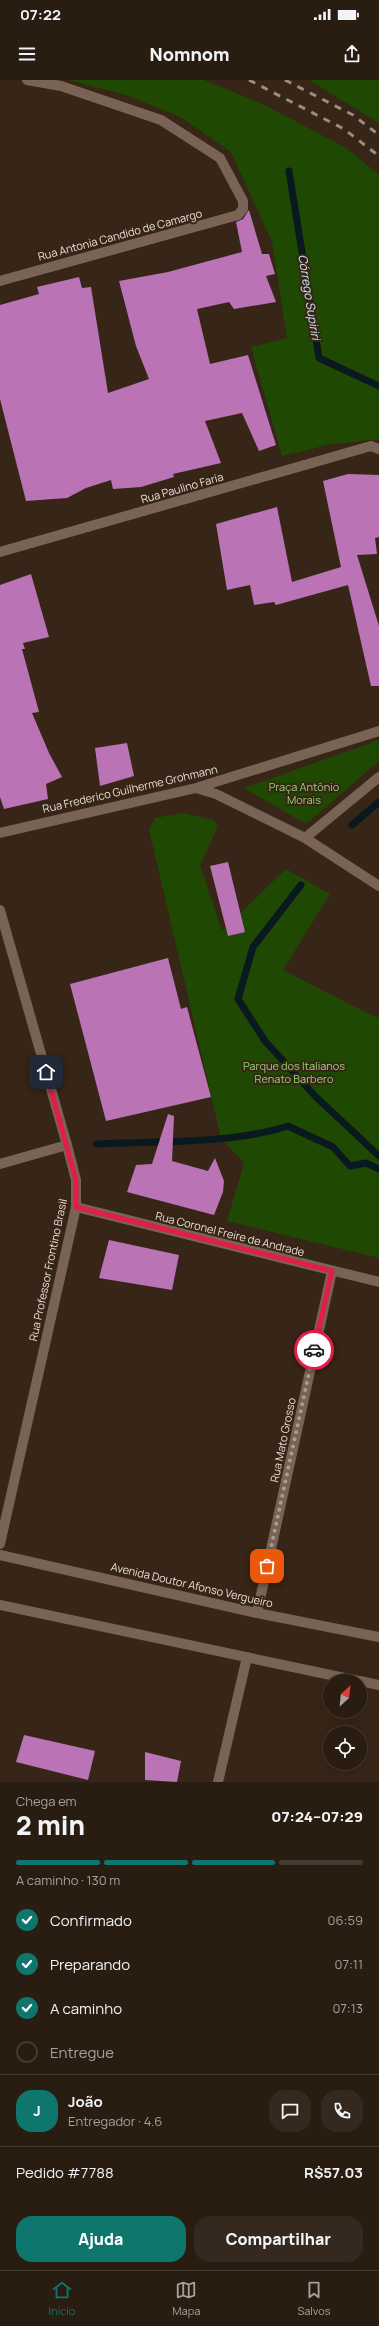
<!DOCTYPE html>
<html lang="pt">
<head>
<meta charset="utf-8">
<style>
	:root { --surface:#291c11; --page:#35291f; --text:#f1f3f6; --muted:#a5a19f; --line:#453a31; --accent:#0f766e }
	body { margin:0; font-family:Manrope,sans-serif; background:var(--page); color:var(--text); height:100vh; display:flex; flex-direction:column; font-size:15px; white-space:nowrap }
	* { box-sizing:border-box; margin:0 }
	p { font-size:13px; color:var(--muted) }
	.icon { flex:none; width:22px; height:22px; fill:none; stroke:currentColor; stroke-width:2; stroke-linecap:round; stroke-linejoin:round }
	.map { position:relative; height:1702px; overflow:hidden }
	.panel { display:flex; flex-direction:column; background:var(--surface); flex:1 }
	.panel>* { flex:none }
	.needle { width:26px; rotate:27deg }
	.buttons { position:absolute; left:323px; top:1594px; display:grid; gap:8px }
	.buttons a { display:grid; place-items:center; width:44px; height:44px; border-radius:50%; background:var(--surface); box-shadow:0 4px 16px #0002,0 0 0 1px var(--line); font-size:20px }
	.pin { position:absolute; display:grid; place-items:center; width:34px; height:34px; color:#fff; margin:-17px; border-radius:8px; box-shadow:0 2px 6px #0006 }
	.courier { position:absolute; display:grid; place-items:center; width:40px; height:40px; margin:-20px; border:3px solid #e11d48; border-radius:50%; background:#fff; color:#222; box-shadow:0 1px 5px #0007 }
	.headline em { font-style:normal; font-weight:800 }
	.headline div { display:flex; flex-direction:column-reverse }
	.headline { display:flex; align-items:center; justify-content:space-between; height:68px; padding:0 16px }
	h1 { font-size:26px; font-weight:800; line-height:30px }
	.bar { display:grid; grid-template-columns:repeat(4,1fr); gap:6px 4px; align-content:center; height:48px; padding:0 16px }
	.bar i { height:5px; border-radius:3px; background:var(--line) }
	.bar .current { background:var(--accent) }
	.bar p { grid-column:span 4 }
	.line { display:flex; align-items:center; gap:10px; padding:0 16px; border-top:1px solid var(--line) }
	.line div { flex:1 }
	.round { display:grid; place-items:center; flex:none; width:42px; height:42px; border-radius:16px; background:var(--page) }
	ol { padding:0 16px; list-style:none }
	li { display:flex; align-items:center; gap:12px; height:44px }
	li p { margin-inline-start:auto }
	li .icon { padding:4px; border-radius:50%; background:var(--accent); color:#fff; stroke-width:4 }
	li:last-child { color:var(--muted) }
	li i { width:22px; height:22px; border:2px solid var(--line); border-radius:50% }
	.button { display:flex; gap:8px; margin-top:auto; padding:8px 16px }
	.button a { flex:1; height:46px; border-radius:16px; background:var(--accent); color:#fff; font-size:16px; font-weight:800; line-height:46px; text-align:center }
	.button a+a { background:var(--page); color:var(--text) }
	.status { display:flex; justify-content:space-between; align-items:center; height:28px; padding:0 20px; background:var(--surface); direction:ltr }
	.status svg { height:11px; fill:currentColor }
	header { display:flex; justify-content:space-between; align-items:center; height:52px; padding:0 16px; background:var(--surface); font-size:18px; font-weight:800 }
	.menu { display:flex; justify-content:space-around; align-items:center; height:56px; border-top:1px solid var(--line); background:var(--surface); font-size:11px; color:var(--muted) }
	.menu a { display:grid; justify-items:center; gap:2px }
	.menu .current { color:var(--accent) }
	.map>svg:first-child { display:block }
</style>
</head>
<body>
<div class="status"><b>07:22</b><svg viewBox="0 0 49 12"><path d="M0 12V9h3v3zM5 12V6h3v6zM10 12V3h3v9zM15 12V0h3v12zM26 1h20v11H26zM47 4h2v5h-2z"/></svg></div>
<header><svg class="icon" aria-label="menu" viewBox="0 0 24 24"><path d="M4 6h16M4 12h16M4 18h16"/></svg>Nomnom<svg class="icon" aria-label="share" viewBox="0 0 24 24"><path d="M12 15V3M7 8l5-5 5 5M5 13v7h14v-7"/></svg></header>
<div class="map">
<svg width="379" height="1702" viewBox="0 0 379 1702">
	<rect width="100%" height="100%" fill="#372517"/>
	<path fill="#1f4902" d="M70 0H204L263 24 348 69 379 95V359L327 365 282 376 251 267 287 258 272 162 231 72 180 37 129 16Z
		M309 0H379V43Z
		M379 660V681L306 744 244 708Z
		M182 733 213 740 218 746 200 785 222 851 286 789 330 814 283 890 377 938 379 935V1178L227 1141 244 1083 221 1058 149 749 155 738Z"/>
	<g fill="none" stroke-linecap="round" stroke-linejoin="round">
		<path stroke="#0a191f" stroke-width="7" d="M289 91 319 278 379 306
			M352 745 379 722
			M301 805 253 867 238 919 265 961 315 1016 379 1076
			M97 1064C156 1061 233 1064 288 1046L333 1067 350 1086 366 1083 379 1089"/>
	</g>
	<path fill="#ba74b5" d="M249 130 262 174H269L275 194 266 196 276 222 234 229 229 222 197 229 210 284 248 275 276 365 259 371 242 333 205 341 221 383 173 394 174 397 141 407 113 409 111 400 86 408 67 418 26 421 0 319V225L39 214 37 207 79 197 82 208 91 207 108 313 149 299 136 266 119 201 168 192 242 172 236 142 243 139Z
		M348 394 379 395V457L375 458 377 474 357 475 379 546V606H371L348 505 276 525 274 522 254 525 250 505 227 510 216 444 277 427 292 502 341 487 323 401Z
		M31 494 49 557 23 563 25 569H22L39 632 32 633 49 673 62 697 46 704 48 719 4 729 0 717V505Z
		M127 663 134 696 100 706 95 668Z
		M228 782 245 852 228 856 210 786Z
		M168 878 181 929 187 927 211 1017 106 1041 70 904Z
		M168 1034 174 1036 172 1081 208 1091 215 1078 224 1101 223 1112 214 1135 127 1112 136 1085 152 1084Z
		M109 1160 179 1175 172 1210 99 1198Z
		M24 1655 95 1671 88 1700 16 1682Z
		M145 1672 181 1681 177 1702 145 1700Z"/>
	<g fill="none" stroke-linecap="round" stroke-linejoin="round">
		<path stroke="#796354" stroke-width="10" d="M0 1084 67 1065"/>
		<path stroke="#796354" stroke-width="10" d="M0 201 238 135 243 129V121L220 78 161 40 61 6 27 0
			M0 472 371 366 379 369
			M196 708 216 714 305 758 379 806
			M0 753 196 708 379 651
			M305 758 379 697
			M0 830 67 1065 76 1100V1127L0 1464
			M76 1127 379 1202
			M257 1533 332 1191
			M218 1702 247 1577"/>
		<path stroke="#796354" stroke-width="10" d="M0 1475 257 1533 379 1557
			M0 1525 359 1601
			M360 1601 379 1605"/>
		<path stroke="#9b8c81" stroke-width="3" stroke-dasharray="7 7" stroke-linecap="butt" d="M249 0 344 49 379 76
			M285 0 353 35 379 55"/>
	</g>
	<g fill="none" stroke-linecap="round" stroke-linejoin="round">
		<path stroke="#ac9d93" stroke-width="4" stroke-dasharray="0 7.2" d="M267 1486 314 1270"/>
		<path stroke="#e11d48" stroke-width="5" d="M46 992 76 1100V1127L332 1191 314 1270"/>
	</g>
	<g text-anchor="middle" stroke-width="4" stroke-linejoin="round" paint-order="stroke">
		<g font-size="11" fill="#ebded6" stroke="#372517">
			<text transform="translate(120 155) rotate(-15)" y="4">Rua Antonia Candido de Camargo</text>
			<text transform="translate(182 408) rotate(-16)" y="4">Rua Paulino Faria</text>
			<text transform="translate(130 709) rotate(-13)" y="4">Rua Frederico Guilherme Grohmann</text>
			<text transform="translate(230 1154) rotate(14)" y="4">Rua Coronel Freire de Andrade</text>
			<text transform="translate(48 1190) rotate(-78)" y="4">Rua Professor Frontino Brasil</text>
			<text transform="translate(283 1360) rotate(-78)" y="4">Rua Mato Grosso</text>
			<text transform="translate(192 1505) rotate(13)" y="4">Avenida Doutor Afonso Vergueiro</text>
		</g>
		<g font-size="11" fill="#90d56f" stroke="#372517">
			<text x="304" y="711">Praça Antônio<tspan x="304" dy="13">Morais</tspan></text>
			<text x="294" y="990">Parque dos Italianos<tspan x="294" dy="13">Renato Barbero</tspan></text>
		</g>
		<g font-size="12" font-style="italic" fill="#cfe7f3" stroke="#372517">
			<text transform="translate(309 217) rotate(81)" y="4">Córrego Supiriri</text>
		</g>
	</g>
</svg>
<div class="buttons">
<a><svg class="needle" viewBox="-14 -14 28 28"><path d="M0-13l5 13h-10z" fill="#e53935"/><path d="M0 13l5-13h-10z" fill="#a5a19f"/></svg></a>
<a><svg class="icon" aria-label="locate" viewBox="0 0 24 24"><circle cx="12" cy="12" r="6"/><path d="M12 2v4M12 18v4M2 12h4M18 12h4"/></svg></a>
</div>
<div class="pin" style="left:267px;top:1486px;background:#ea580c"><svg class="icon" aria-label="bag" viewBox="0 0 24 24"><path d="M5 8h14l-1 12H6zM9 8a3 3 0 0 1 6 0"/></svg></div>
<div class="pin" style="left:46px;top:992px;background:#1f2937"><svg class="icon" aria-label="home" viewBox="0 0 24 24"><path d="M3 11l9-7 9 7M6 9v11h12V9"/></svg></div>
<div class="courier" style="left:314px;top:1270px"><svg class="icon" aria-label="car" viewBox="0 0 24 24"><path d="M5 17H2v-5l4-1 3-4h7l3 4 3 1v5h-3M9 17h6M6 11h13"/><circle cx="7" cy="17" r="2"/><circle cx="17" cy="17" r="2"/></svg></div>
</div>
<section class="panel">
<div class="headline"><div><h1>2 min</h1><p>Chega em</p></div><em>07:24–07:29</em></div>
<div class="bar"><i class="current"></i><i class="current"></i><i class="current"></i><i></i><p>A caminho · 130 m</p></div>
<ol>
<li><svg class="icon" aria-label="check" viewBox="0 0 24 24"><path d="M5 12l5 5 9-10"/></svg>Confirmado<p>06:59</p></li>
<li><svg class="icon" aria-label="check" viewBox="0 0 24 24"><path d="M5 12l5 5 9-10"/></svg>Preparando<p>07:11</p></li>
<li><svg class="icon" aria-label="check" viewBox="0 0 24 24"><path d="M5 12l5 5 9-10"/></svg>A caminho<p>07:13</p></li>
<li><i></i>Entregue</li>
</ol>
<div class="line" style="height:72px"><b class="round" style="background:var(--accent);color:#fff">J</b><div><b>João</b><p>Entregador · 4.6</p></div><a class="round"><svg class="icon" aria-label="chat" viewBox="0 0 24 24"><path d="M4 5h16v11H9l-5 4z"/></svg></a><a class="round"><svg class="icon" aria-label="phone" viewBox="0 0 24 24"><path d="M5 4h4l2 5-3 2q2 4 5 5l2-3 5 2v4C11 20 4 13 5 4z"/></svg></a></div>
<div class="line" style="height:52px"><div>Pedido #7788</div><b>R$57.03</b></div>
<div class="button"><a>Ajuda</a><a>Compartilhar</a></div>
</section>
<nav class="menu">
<a class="current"><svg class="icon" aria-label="home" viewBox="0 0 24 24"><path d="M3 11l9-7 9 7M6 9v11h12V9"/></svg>Início</a>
<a><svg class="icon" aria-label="map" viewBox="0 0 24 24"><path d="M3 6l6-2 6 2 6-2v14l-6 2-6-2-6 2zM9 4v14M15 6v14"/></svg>Mapa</a>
<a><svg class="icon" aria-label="saved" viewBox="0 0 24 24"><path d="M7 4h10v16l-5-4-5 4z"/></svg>Salvos</a>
</nav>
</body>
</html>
